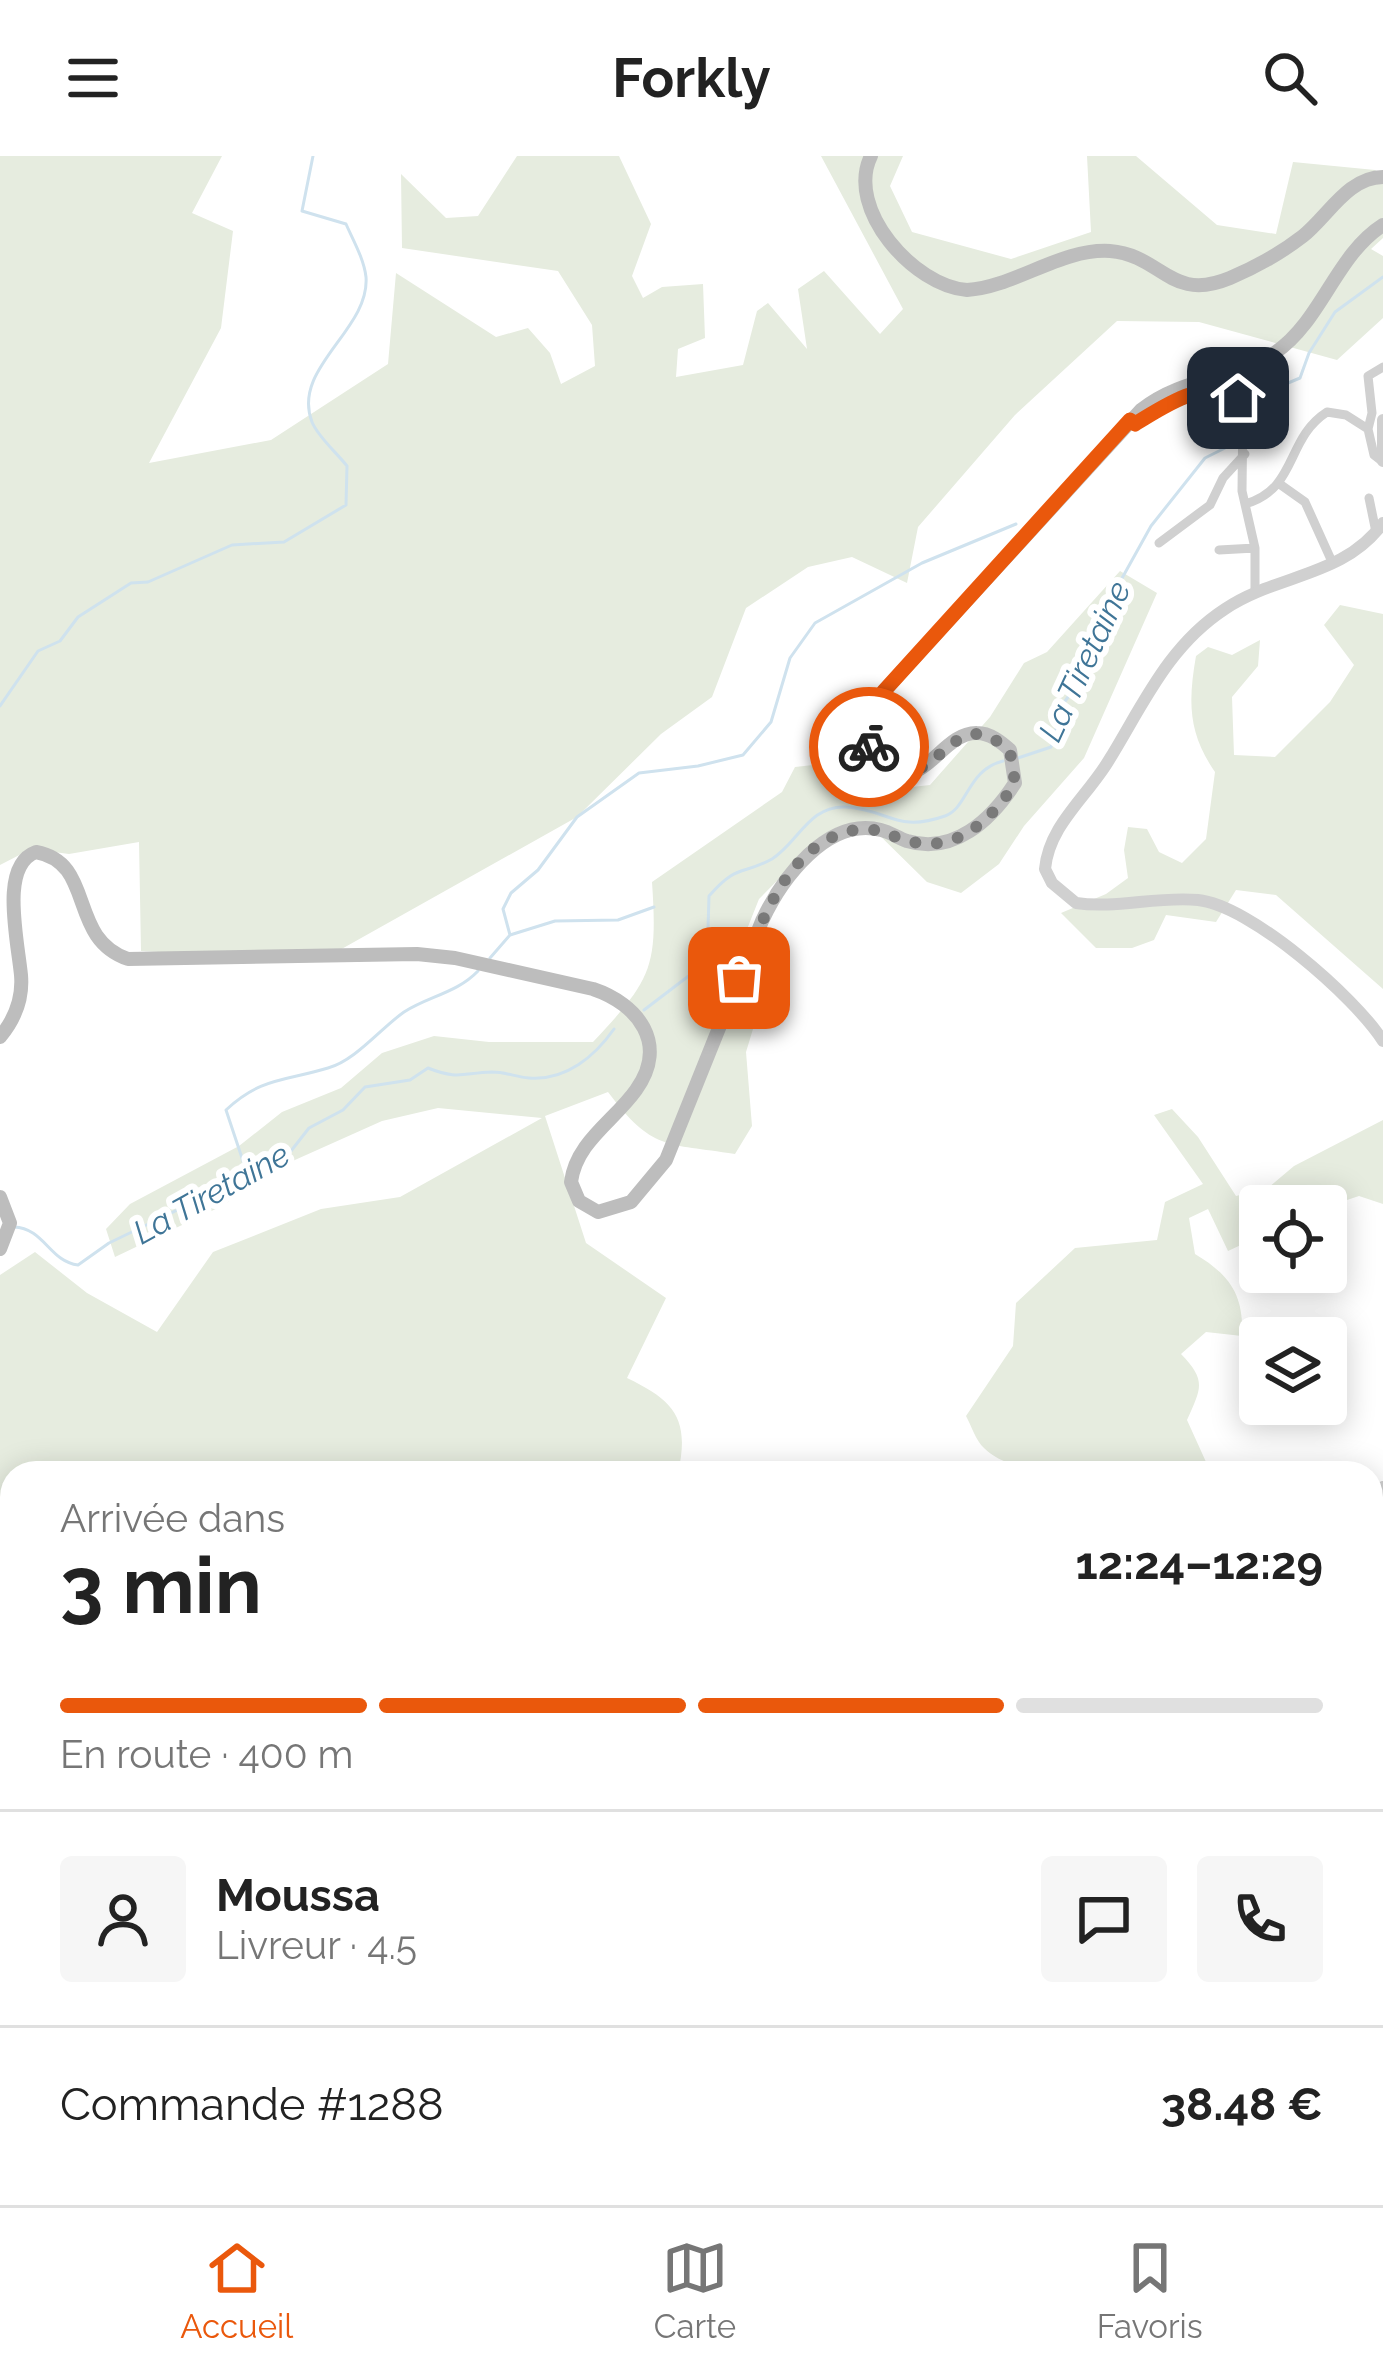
<!DOCTYPE html>
<html lang="fr">
<head>
<meta charset="utf-8">
<style>
	:root { --surface:#fff; --page:#f6f6f6; --text:#222; --muted:#767676; --line:#e0e0e0; --accent:#ea580c }
	body { margin:0; font-family:Raleway,sans-serif; background:var(--page); color:var(--text); height:100vh; display:flex; flex-direction:column; font-size:45px; white-space:nowrap }
	* { box-sizing:border-box; margin:0 }
	p { font-size:39px; color:var(--muted) }
	.icon { flex:none; width:66px; height:66px; fill:none; stroke:currentColor; stroke-width:2; stroke-linecap:round; stroke-linejoin:round }
	.map { position:relative; flex:1; overflow:hidden }
	.side { position:absolute; left:0px; top:1305px; width:1383px; height:744px; display:flex; flex-direction:column; background:var(--surface); border-radius:36px 36px 0 0; box-shadow:0 6px 30px #0003 }
	.side>* { flex:none }
	.fabs { position:absolute; left:1239px; top:1029px; display:grid; gap:24px }
	.fabs a { display:grid; place-items:center; width:108px; height:108px; border-radius:12px; background:var(--surface); box-shadow:0 6px 30px #0003; font-size:60px }
	.pin { position:absolute; display:grid; place-items:center; width:102px; height:102px; color:#fff; margin:-51px; border-radius:24px; box-shadow:0 6px 18px #0006 }
	.courier { position:absolute; display:grid; place-items:center; width:120px; height:120px; margin:-60px; border:9px solid #ea580c; border-radius:50%; background:#fff; color:#222; box-shadow:0 3px 15px #0007 }
	.summary em { font-style:normal; font-weight:700 }
	.summary div { display:flex; flex-direction:column-reverse }
	.summary { display:flex; align-items:center; justify-content:space-between; height:204px; padding:0 60px }
	h1 { font-size:78px; font-weight:700; line-height:90px }
	.bar { display:grid; grid-template-columns:repeat(4,1fr); gap:18px 12px; align-content:center; height:144px; padding:0 60px }
	.bar i { height:15px; border-radius:9px; background:var(--line) }
	.bar .current { background:var(--accent) }
	.bar p { grid-column:span 4 }
	.line { display:flex; align-items:center; gap:30px; padding:0 60px; border-top:3px solid var(--line) }
	.line div { flex:1 }
	.round { display:grid; place-items:center; flex:none; width:126px; height:126px; border-radius:12px; background:var(--page) }
	header { display:flex; justify-content:space-between; align-items:center; height:156px; padding:0 60px; background:var(--surface); font-size:54px; font-weight:700 }
	.menu { display:flex; justify-content:space-around; align-items:center; height:168px; border-top:3px solid var(--line); background:var(--surface); font-size:33px; color:var(--muted) }
	.menu a { display:grid; justify-items:center; gap:6px }
	.menu .current { color:var(--accent) }
	.map>svg:first-child { display:block }
</style>
</head>
<body>
<header><svg class="icon" aria-label="menu" viewBox="0 0 24 24"><path d="M4 6h16M4 12h16M4 18h16"/></svg>Forkly<svg class="icon" aria-label="search" viewBox="0 0 24 24"><circle cx="10" cy="10" r="6"/><path d="M15 15l6 6"/></svg></header>
<div class="map">
<svg width="1383" height="2049" viewBox="0 0 1383 2049">
	<rect width="100%" height="100%" fill="#fff"/>
	<path fill="#e6ecdf" d="M0 0H222L192 57 233 75 221 172 149 307 271 284 388 208 396 117 496 181 528 172 550 197 561 228 595 210 592 169 558 115 402 92 401 18 446 62 478 60 517 0H619L651 68 632 120 643 142 662 131 703 128 705 182 678 193 676 221 743 209 757 155 768 147 807 193 798 133 824 115 880 178 903 153 821 0H903L890 30 912 76 1011 103 1091 76 1087 0H1136L1217 69 1276 78 1293 6 1375 14 1383 20V82L1371 93 1383 100V162L1337 204 1199 166 1117 165 1015 259 918 371 907 427 852 401 808 411 746 452 712 541 661 578 577 661 338 795 212 799 141 795 139 686 69 698 31 693 0 709Z
		M1120 415 1157 437 1084 602 1024 670 999 708 961 737 927 726 866 666 821 680 759 743 724 831 760 850 746 896 752 970 735 998C666 987 652 995 608 936L545 960 586 1087 666 1142 627 1222C675 1245 690 1263 678 1317H12V2037H791L793 2042 827 2049H0V1119L35 1096 87 1137 157 1176 213 1096 321 1053 400 1041 542 962 438 952 382 965 277 1012 224 1049 115 1101 106 1073 130 1048 239 990 282 956 341 932 382 897 434 880 489 886H593C651 824 658 813 652 726L782 636 795 611 831 607 903 632 930 629 990 561 1024 507 1047 496Z
		M1340 449 1383 458V833L1276 739 1236 734 1216 766 1166 759 1154 784 1132 792H1096L1061 757 1106 738 1128 722 1124 694 1128 671 1147 673 1159 696 1182 707 1206 683 1215 616C1188 577 1188 546 1196 500L1208 491 1232 499 1260 484 1258 510 1232 541 1234 599 1275 601 1330 546 1354 509 1324 469Z
		M1172 953 1198 981 1236 1040 1268 1032 1294 1010 1383 964V1048L1359 1040 1326 1051 1260 1050V1080L1228 1095 1208 1053 1189 1062 1195 1098C1230 1119 1244 1139 1242 1180L1206 1176 1181 1198C1207 1225 1201 1232 1187 1264L1211 1317C1155 1317 1025 1333 984 1292 976 1285 971 1269 966 1260L1013 1190 1016 1147 1075 1092 1157 1084 1165 1046 1203 1028 1154 959Z
		M1371 1497 1383 1525V1864L1371 1875Z"/>
	<g fill="none" stroke-linecap="round" stroke-linejoin="round">
		<path stroke="#cfe2ee" stroke-width="3" d="M1249 271 1262 257 1269 235 1300 222 1309 197 1335 156 1383 121
			M0 550 38 495 60 485 78 461 131 427 148 426 232 389 284 386 346 349 347 310C337 297 318 281 312 266 291 212 370 174 366 121 364 103 353 84 346 68L302 55 313 0
			M1018 602 1051 591 1063 548 1086 516 1106 451 1151 370 1205 302 1225 292 1239 278
			M510 779 555 765 618 764 654 751
			M490 802 510 779 503 753 511 737 538 714 577 661 639 617 698 610 743 599 771 566 790 502 815 467 922 407 1016 368
			M644 854 707 806 709 740C738 707 741 720 772 703 798 687 809 649 846 651 890 654 896 677 945 660 968 652 967 614 1003 605
			M246 1014 226 954C261 921 286 925 328 912 355 905 381 872 404 856 429 840 457 837 478 815
			M14 1071C44 1072 50 1106 78 1109L109 1087 196 1045 206 1034 291 995 309 972 343 954 365 931 410 924 428 912C458 924 462 917 492 916 506 916 516 921 529 922 566 925 595 900 614 873"/>
		<path stroke="#d0d0d0" stroke-width="9" d="M1135 267C1166 251 1208 217 1243 247L1242 335 1255 392V437
			M1368 273 1372 257 1368 220 1383 211
			M1281 329 1305 346 1333 408
			M1369 342 1376 376
			M1245 348C1298 333 1285 283 1327 256L1346 259 1368 273 1374 299 1383 306
			M1159 387 1210 349 1223 322 1245 298
			M1219 394 1255 392
			M1016 2049 1032 2037"/>
		<path stroke="#d0d0d0" stroke-width="12" d="M1383 264V305
			M1383 367C1344 421 1277 418 1225 453 1168 490 1143 549 1109 604 1087 641 1049 669 1045 713L1052 727 1076 747C1115 753 1157 740 1198 744 1250 749 1355 841 1383 885
			M1371 1349 1383 1331
			M1085 2049V2037"/>
		<path stroke="#bdbdbd" stroke-width="14" d="M871 0C845 53 914 130 967 134 1015 131 1061 92 1110 95 1162 99 1170 147 1230 122 1256 111 1281 97 1303 80 1328 60 1348 21 1383 21
			M0 881C15 863 23 842 21 819 17 780 0 709 36 696 96 707 67 782 128 803L417 798 455 802 593 833C638 848 669 888 636 934 614 965 576 986 571 1026L579 1045 598 1056 631 1046 666 1004 762 765C781 724 827 660 881 674 890 676 898 682 907 685 954 699 991 664 1015 627L1010 594C1001 586 990 577 977 577 941 576 924 638 885 611 875 604 868 592 867 579 866 562 874 549 884 535L1141 254C1184 220 1235 224 1276 196 1322 164 1336 99 1383 69
			M0 1041 10 1067 0 1093"/>
	</g>
	<g fill="none" stroke-linecap="round" stroke-linejoin="round">
		<path stroke="#7a7a7a" stroke-width="12" stroke-dasharray="0 21.6" d="M739 822C761 768 787 686 855 674 877 670 889 680 909 685 955 698 992 664 1015 627L1010 595C959 550 949 608 905 618L882 609 869 591"/>
		<path stroke="#ea580c" stroke-width="15" d="M869 591V562L884 535 1130 264 1135 268C1165 250 1203 222 1238 242"/>
	</g>
	<g text-anchor="middle" stroke-width="12" stroke-linejoin="round" paint-order="stroke">
		<g font-size="33" font-style="italic" fill="#3f7597" stroke="#fff">
			<text transform="translate(1084 505) rotate(-65)" y="12">La Tiretaine</text>
			<text transform="translate(211 1037) rotate(-29)" y="12">La Tiretaine</text>
		</g>
	</g>
</svg>
<div class="fabs">
<a><svg class="icon" aria-label="locate" viewBox="0 0 24 24"><circle cx="12" cy="12" r="6"/><path d="M12 2v4M12 18v4M2 12h4M18 12h4"/></svg></a>
<a><svg class="icon" aria-label="layers" viewBox="0 0 24 24"><path d="M12 4l9 5-9 5-9-5zM3 14l9 5 9-5"/></svg></a>
</div>
<div class="pin" style="left:739px;top:822px;background:#ea580c"><svg class="icon" aria-label="bag" viewBox="0 0 24 24"><path d="M5 8h14l-1 12H6zM9 8a3 3 0 0 1 6 0"/></svg></div>
<div class="pin" style="left:1238px;top:242px;background:#1f2937"><svg class="icon" aria-label="home" viewBox="0 0 24 24"><path d="M3 11l9-7 9 7M6 9v11h12V9"/></svg></div>
<div class="courier" style="left:869px;top:591px"><svg class="icon" aria-label="bike" viewBox="0 0 24 24"><circle cx="6" cy="16" r="4"/><circle cx="18" cy="16" r="4"/><path d="M6 16l4-8h5l3 8M10 8l3 8H6M13 5h3"/></svg></div>
<section class="side">
<div class="summary"><div><h1>3 min</h1><p>Arrivée dans</p></div><em>12:24–12:29</em></div>
<div class="bar"><i class="current"></i><i class="current"></i><i class="current"></i><i></i><p>En route · 400 m</p></div>
<div class="line" style="height:216px"><a class="round"><svg class="icon" aria-label="person" viewBox="0 0 24 24"><circle cx="12" cy="8" r="4"/><path d="M4 21q1-7 8-7t8 7"/></svg></a><div><b>Moussa</b><p>Livreur · 4.5</p></div><a class="round"><svg class="icon" aria-label="chat" viewBox="0 0 24 24"><path d="M4 5h16v11H9l-5 4z"/></svg></a><a class="round"><svg class="icon" aria-label="phone" viewBox="0 0 24 24"><path d="M5 4h4l2 5-3 2q2 4 5 5l2-3 5 2v4C11 20 4 13 5 4z"/></svg></a></div>
<div class="line" style="height:156px"><div>Commande #1288</div><b>38.48 €</b></div>
</section>
</div>
<nav class="menu">
<a class="current"><svg class="icon" aria-label="home" viewBox="0 0 24 24"><path d="M3 11l9-7 9 7M6 9v11h12V9"/></svg>Accueil</a>
<a><svg class="icon" aria-label="map" viewBox="0 0 24 24"><path d="M3 6l6-2 6 2 6-2v14l-6 2-6-2-6 2zM9 4v14M15 6v14"/></svg>Carte</a>
<a><svg class="icon" aria-label="saved" viewBox="0 0 24 24"><path d="M7 4h10v16l-5-4-5 4z"/></svg>Favoris</a>
</nav>
</body>
</html>
